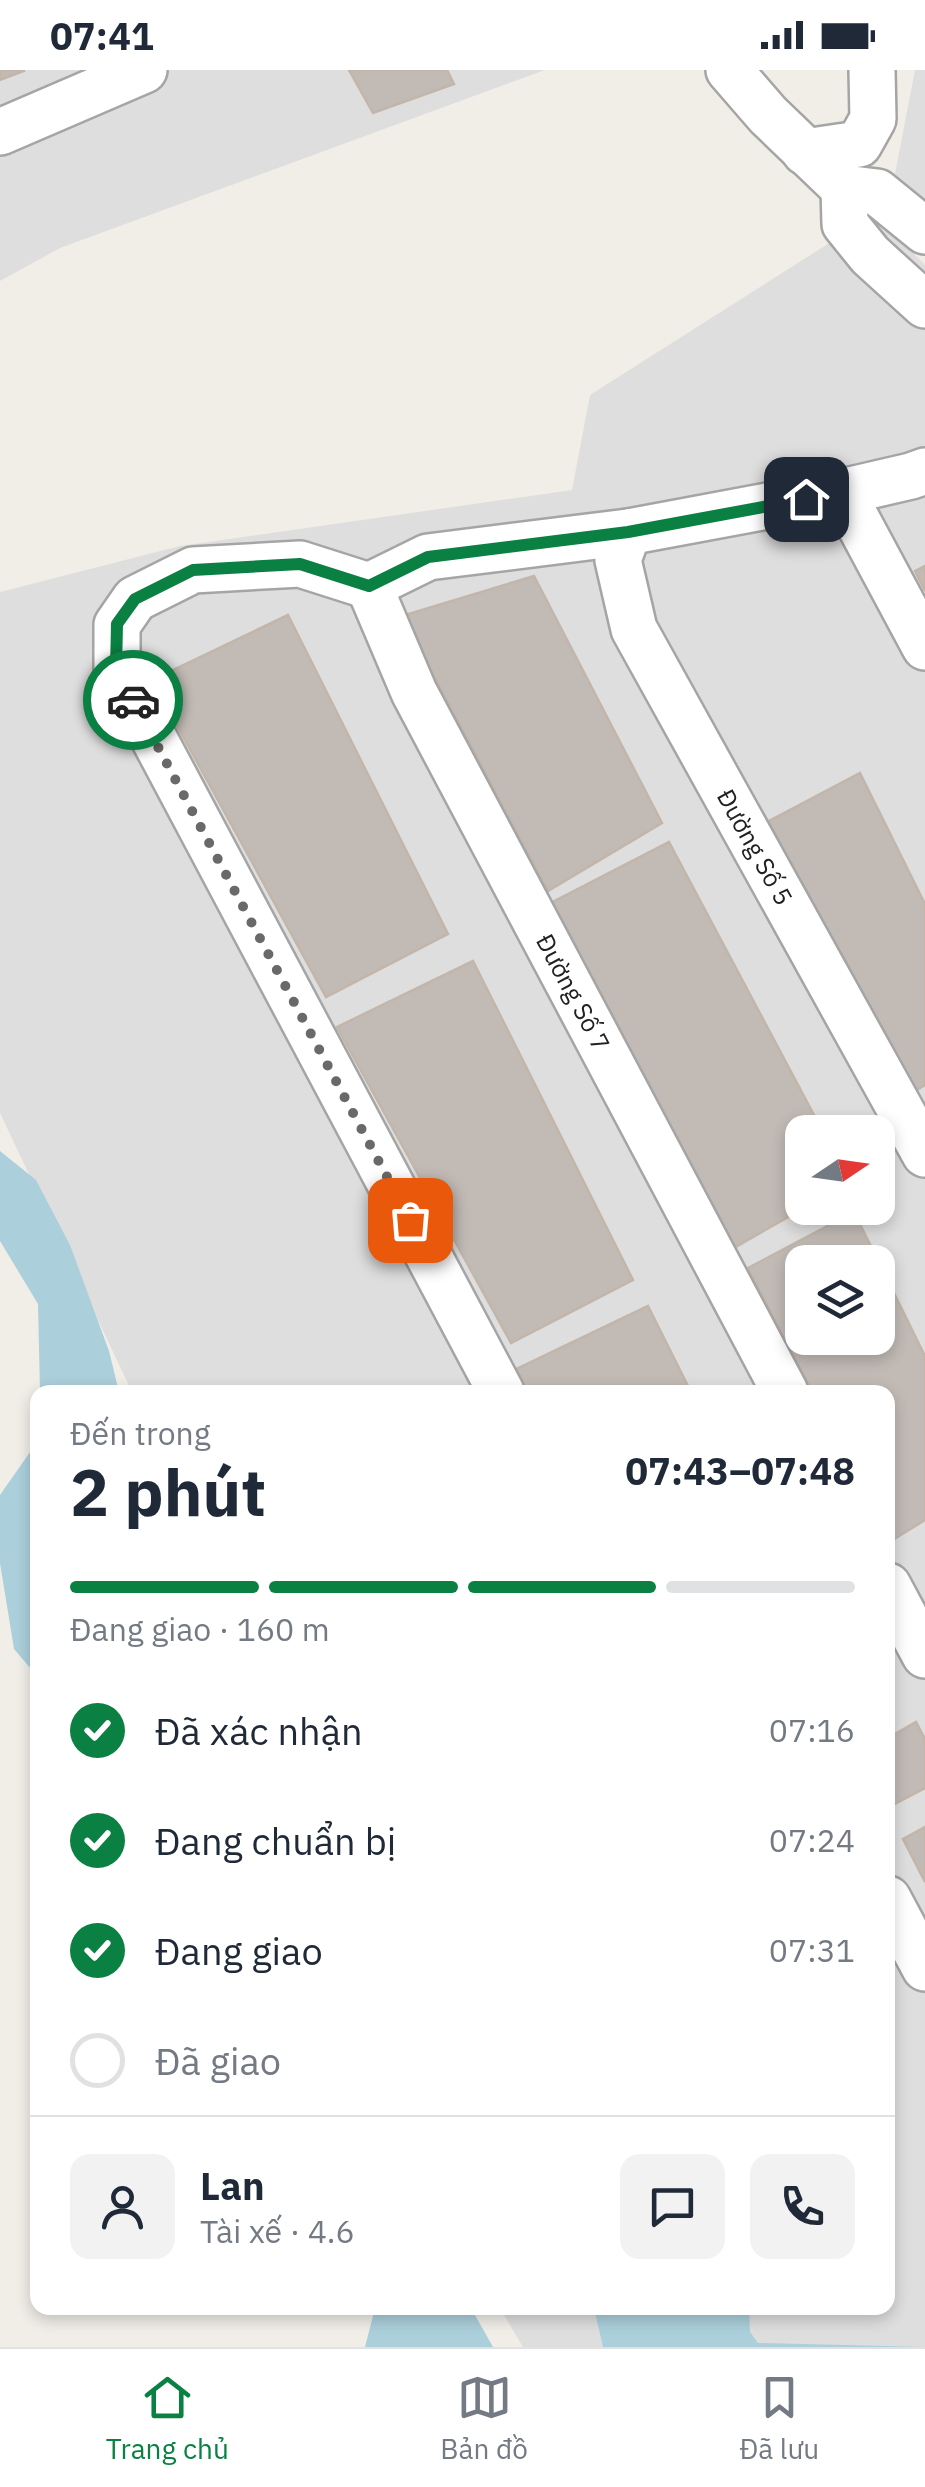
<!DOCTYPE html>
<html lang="vi">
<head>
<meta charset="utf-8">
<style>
	:root { --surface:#fff; --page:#f2f2f3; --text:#1f2937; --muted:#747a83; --line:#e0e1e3; --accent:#0b8043 }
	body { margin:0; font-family:"IBM Plex Sans",sans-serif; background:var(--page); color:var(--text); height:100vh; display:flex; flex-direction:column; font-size:38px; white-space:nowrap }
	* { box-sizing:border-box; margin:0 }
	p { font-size:32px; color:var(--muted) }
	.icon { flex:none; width:55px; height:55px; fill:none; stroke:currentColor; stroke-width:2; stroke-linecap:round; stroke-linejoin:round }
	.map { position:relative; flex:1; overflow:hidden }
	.panel { position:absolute; left:30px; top:1315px; width:865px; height:930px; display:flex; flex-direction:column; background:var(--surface); border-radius:20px; box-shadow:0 5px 15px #0003 }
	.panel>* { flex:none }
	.needle { width:65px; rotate:77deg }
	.controls { position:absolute; left:785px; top:1045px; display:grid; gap:20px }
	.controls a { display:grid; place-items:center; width:110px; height:110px; border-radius:20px; background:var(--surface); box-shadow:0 5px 15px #0003; font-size:50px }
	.pin { position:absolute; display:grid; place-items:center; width:85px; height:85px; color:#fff; margin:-42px; border-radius:20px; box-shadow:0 5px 15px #0006 }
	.courier { position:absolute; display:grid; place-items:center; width:100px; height:100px; margin:-50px; border:8px solid #0b8043; border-radius:50%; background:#fff; color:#222; box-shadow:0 2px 12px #0007 }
	.overview em { font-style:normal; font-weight:700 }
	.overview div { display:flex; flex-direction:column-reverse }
	.overview { display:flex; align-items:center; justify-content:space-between; height:170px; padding:0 40px }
	h1 { font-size:65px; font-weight:700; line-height:75px }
	.bar { display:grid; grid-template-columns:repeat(4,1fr); gap:15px 10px; align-content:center; height:120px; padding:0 40px }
	.bar i { height:12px; border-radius:8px; background:var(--line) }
	.bar .current { background:var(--accent) }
	.bar p { grid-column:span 4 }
	.line { display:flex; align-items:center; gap:25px; padding:0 40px; border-top:2px solid var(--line) }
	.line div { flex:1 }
	.round { display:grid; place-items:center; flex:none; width:105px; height:105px; border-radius:20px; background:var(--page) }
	ol { padding:0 40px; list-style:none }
	li { display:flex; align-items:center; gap:30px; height:110px }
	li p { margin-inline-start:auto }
	li .icon { padding:10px; border-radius:50%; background:var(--accent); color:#fff; stroke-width:4 }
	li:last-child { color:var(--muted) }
	li i { width:55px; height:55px; border:5px solid var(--line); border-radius:50% }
	.status { display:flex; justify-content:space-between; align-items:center; height:70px; padding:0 50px; background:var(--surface); direction:ltr }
	.status svg { height:28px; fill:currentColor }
	.menu { display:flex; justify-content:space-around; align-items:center; height:140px; border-top:2px solid var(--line); background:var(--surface); font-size:28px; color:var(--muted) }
	.menu a { display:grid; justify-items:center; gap:5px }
	.menu .current { color:var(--accent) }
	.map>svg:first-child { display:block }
</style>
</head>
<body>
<div class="status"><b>07:41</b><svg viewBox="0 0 49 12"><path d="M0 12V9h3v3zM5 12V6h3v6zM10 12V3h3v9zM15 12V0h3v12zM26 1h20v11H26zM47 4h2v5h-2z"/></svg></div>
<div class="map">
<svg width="925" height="2277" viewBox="0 0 925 2277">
	<rect width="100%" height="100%" fill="#f1eee8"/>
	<path fill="#dfdede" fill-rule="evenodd" d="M0 0H545L60 178 0 211Z
		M915 0H925V173L889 135Z
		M875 144 925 195V2277H523L500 2238H888V1322H132L0 1043V522L180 476 572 420 590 325ZM802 1062H878V1138H802ZM802 1192H878V1268H802Z"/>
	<path fill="#abcfdb" d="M0 1081 36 1110 70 1175 109 1281 119 1322H40L38 1234 0 1171Z
		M37 1372V1606L14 1579 0 1493V1425Z
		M375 2238H471L493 2277H365Z
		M594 2238H749L750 2262 758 2273 925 2277H603Z"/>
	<path fill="#c1bab5" stroke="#c2b6ab" stroke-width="2.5" fill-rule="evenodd" d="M0 0H24V1L0 10Z
		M349 0H447L454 14 373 43Z
		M925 496V521L915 501Z
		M534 506 662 753 548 821 402 546Z
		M288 545 448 864 326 927 152 610Z
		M860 703 925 834V1015L897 1032 754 759Z
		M669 772 823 1062H802L804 1138 732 1179 539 839Z
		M473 891 633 1210 511 1273 337 957Z
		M854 1142 925 1286V1450L891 1471 888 1464V1322H813L748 1198ZM802 1192H878V1268H802Z
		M648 1236 691 1322H524L512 1301Z
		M916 1652 925 1669V1718L889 1737 888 1733V1668Z
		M925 1757V1812L903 1769Z"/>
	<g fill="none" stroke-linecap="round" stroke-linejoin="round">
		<g stroke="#a5a5a5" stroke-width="50">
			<g id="minor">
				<path d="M729 0 768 45 844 118"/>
				<path d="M0 62 144 0"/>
				<path d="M805 82 859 74 873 49 872 0"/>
				<path d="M844 118 845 154 870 185 925 235"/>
				<path d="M844 118 877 122 925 161"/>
				<path d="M842 422 925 577"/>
				<path id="s1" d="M628 462 618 490 634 559 925 1084"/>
				<path id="s2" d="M369 516 414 622 785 1322"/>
				<path d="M501 1322 117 599V555L135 529 193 500 300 494 369 516 428 487 628 462 842 422 911 406 925 401"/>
				<path d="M888 1516 925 1585"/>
				<path d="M888 1829 925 1898"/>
			</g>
		</g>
		<use href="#minor" stroke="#fff" stroke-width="45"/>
	</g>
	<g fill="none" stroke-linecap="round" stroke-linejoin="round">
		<path stroke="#6a6967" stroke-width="10" stroke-dasharray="0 18" d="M133 630 410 1150"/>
		<path stroke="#0b8043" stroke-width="12" d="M133 630 116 599 117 554 135 529 193 500 300 494 369 516 428 487 628 462 806 429"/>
	</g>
	<g text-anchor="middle" stroke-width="10" stroke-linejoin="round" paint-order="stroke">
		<g font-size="25" fill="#212121" stroke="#fff">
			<text dy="9" stroke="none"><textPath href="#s1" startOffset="350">Đường Số 5</textPath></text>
			<text dy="9" stroke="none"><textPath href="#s2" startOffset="455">Đường Số 7</textPath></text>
		</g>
	</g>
</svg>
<div class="controls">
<a><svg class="needle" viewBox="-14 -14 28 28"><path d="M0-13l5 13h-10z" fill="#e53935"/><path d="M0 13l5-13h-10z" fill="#747a83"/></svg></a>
<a><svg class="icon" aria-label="layers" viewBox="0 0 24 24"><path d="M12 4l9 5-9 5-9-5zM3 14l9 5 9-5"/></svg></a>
</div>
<div class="pin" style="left:410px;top:1150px;background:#ea580c"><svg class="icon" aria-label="bag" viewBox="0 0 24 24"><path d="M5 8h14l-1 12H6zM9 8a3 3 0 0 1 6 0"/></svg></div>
<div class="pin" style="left:806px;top:429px;background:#1f2937"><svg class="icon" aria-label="home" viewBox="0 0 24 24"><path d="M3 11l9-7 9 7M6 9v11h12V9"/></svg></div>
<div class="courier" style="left:133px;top:630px"><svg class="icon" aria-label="car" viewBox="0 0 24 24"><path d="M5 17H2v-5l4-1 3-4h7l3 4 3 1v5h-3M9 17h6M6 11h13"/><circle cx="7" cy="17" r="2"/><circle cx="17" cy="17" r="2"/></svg></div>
<section class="panel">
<div class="overview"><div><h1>2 phút</h1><p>Đến trong</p></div><em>07:43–07:48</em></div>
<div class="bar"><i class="current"></i><i class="current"></i><i class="current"></i><i></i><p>Đang giao · 160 m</p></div>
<ol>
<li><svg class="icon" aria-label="check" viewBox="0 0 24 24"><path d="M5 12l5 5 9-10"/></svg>Đã xác nhận<p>07:16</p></li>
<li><svg class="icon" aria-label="check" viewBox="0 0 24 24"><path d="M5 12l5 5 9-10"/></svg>Đang chuẩn bị<p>07:24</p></li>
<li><svg class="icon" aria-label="check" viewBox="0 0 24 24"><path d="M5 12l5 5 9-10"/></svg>Đang giao<p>07:31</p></li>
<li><i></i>Đã giao</li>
</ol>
<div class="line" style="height:180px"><a class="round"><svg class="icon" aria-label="person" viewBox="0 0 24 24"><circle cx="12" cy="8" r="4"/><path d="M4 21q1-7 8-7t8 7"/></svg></a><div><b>Lan</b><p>Tài xế · 4.6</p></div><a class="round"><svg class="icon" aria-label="chat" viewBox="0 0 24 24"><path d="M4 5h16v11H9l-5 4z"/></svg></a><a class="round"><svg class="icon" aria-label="phone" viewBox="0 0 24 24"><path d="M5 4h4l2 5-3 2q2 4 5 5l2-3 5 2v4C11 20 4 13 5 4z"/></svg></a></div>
</section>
</div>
<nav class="menu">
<a class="current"><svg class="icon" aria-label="home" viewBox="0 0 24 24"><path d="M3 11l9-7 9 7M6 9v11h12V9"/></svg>Trang chủ</a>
<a><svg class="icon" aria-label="map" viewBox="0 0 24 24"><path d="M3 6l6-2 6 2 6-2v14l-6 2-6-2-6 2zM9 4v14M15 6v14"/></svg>Bản đồ</a>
<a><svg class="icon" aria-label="saved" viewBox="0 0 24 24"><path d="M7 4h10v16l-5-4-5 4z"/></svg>Đã lưu</a>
</nav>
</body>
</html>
